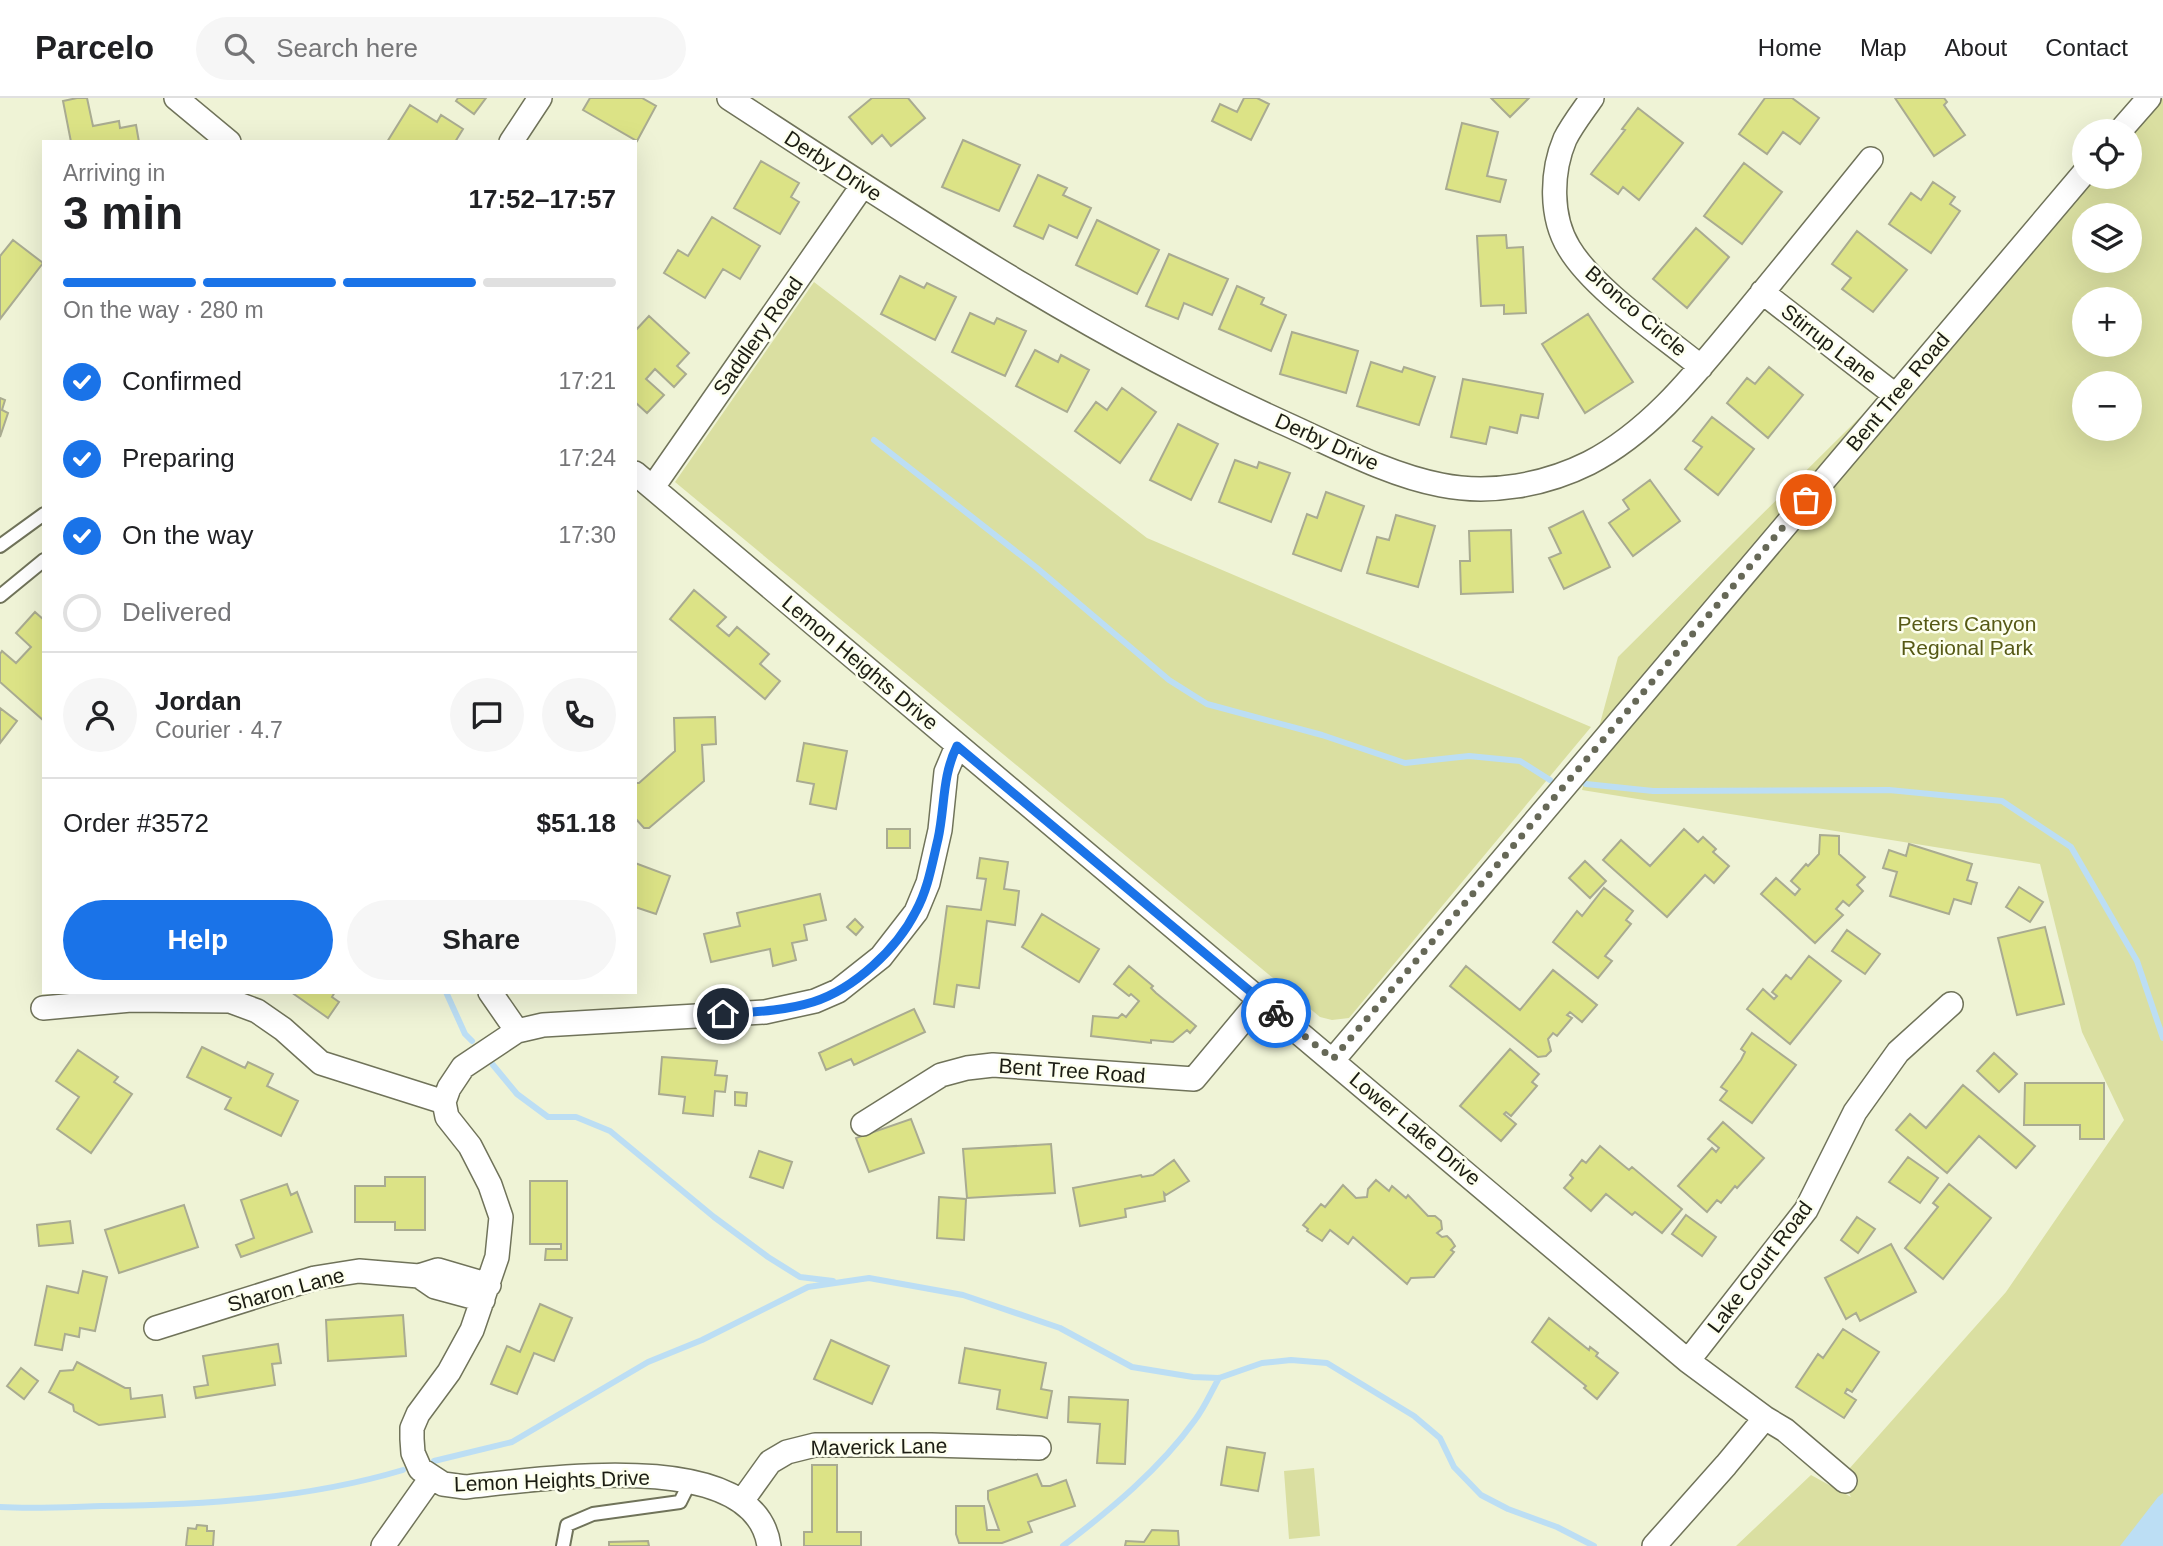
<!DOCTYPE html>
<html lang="en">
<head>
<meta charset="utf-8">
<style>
	:root { --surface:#fff; --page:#f6f6f6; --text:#202124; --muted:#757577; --line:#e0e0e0; --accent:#1a73e8 }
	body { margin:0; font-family:Helvetica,sans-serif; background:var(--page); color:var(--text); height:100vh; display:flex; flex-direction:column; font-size:26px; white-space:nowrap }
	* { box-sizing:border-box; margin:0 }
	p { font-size:23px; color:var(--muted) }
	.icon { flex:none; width:38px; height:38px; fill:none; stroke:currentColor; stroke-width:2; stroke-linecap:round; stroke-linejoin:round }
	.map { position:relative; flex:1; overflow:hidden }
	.sheet { position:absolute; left:42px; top:42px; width:595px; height:854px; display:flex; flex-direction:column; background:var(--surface); border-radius:0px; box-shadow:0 7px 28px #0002 }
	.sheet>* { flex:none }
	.controls { position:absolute; left:2072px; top:21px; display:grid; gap:14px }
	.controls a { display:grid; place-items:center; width:70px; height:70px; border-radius:50%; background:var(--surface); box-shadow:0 7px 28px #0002; font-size:35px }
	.pin { position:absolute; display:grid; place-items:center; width:60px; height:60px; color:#fff; margin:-30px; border:4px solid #fff; border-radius:50%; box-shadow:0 2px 7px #0007 }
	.courier { position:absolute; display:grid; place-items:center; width:70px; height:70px; margin:-35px; border:5px solid #1a73e8; border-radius:50%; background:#fff; color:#222; box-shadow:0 2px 9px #0007 }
	.headline em { font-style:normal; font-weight:700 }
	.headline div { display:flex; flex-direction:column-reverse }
	.headline { display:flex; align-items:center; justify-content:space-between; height:119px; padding:0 21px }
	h1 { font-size:46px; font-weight:700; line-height:52px }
	.bar { display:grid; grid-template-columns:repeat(4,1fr); gap:10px 7px; align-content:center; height:84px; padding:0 21px }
	.bar i { height:9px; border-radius:5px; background:var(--line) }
	.bar .active { background:var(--accent) }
	.bar p { grid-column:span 4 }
	.line { display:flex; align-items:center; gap:18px; padding:0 21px; border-top:2px solid var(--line) }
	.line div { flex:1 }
	.round { display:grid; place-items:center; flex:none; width:74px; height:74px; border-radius:37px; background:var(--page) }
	ol { padding:0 21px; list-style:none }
	li { display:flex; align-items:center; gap:21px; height:77px }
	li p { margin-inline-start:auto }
	li .icon { padding:7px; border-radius:50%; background:var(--accent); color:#fff; stroke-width:4 }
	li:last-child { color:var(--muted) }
	li i { width:38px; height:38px; border:4px solid var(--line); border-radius:50% }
	.action { display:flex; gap:14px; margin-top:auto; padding:14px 21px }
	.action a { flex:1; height:80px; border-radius:42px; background:var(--accent); color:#fff; font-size:28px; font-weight:700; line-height:80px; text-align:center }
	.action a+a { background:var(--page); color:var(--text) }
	header { display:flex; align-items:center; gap:42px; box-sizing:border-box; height:98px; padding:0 35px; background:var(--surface); border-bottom:2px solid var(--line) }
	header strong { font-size:33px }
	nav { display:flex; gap:38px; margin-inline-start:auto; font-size:24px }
	.search { width:490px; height:63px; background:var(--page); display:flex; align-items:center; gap:18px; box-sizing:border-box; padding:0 24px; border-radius:38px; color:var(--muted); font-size:26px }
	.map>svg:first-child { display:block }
</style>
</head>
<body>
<header>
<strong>Parcelo</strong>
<div class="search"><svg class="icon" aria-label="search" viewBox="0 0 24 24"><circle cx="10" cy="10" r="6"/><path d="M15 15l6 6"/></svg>Search here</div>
<nav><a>Home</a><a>Map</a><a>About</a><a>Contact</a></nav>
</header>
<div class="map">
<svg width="2163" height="1448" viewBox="0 0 2163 1448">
	<rect width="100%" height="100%" fill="#eff3d6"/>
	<path fill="#dadfa1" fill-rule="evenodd" d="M2163 0V1448H1736L1811 1377 1851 1399 1841 1380 2006 1194 2124 1022 2082 934 2040 766 1582 692 1618 559 1963 217 2052 132 2096 79H2130V39ZM2084 117H2130V163H2084ZM2084 201H2130V247H2084ZM2084 285H2130V331H2084Z
		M814 184 1147 440 1591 629 1349 920 1332 922 1320 919 675 384Z
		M1314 1370 1320 1438 1289 1441 1284 1373Z"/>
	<path fill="#bcdef4" d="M2163 1395V1448H2120L2158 1399Z"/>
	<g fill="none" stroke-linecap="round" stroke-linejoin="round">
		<path stroke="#bcdef4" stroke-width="6" d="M874 342 1037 470 1169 582 1207 606 1322 637 1405 665 1469 658 1520 663 1550 682
			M1586 686 1653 693 1889 692 2002 703 2071 749 2137 863 2163 940
			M446 894 465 936 472 943
			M493 967 517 996 548 1019H576L610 1033 714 1119 768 1159 800 1179 833 1183
			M434 1363 512 1344 648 1264 702 1242 808 1189 869 1180 963 1197 1060 1230 1132 1269 1193 1279 1219 1280 1262 1265 1291 1262 1327 1265 1414 1318 1440 1340 1454 1369 1481 1397 1508 1411 1557 1429 1594 1448
			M0 1409C34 1411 68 1409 102 1408 202 1407 306 1401 403 1372
			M1063 1448C1110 1412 1160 1371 1195 1322 1205 1309 1211 1294 1219 1280"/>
	</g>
	<path fill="#dce386" stroke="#a9ab91" stroke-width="2" d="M77 0H87L93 28 119 23 120 30 136 27 139 44H71L63 3Z
		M458 0H486L474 16 456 3Z
		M590 0H642L656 8 637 43 583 12Z
		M872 0H908L925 20 891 48 882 37 872 46 849 19Z
		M1244 0H1257L1269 6 1251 42 1212 23 1220 6 1237 14Z
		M1491 0H1529L1510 19Z
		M1765 0H1792L1819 20 1800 46 1783 34 1767 56 1739 36Z
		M1895 0H1944L1947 4 1944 7 1965 37 1934 58Z
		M410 7 437 24 441 17 463 31 455 44H387Z
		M1638 10 1683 45 1639 102 1623 89 1618 96 1591 76 1625 32 1622 31Z
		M1462 25 1498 34 1487 78 1506 82 1500 104 1446 91Z
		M963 42 1020 67 999 113 942 89Z
		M761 63 799 85 791 99 799 104 780 136 734 110Z
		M1744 65 1782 94 1742 146 1704 118Z
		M1038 77 1067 90 1063 97 1091 110 1077 140 1049 127 1043 141 1014 128Z
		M1933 84 1955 99 1950 106 1960 113 1931 155 1889 126 1911 95 1921 102Z
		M712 119 760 148 740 181 723 171 705 200 664 175 678 152 688 158Z
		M1097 122 1159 152 1137 196 1076 167Z
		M1696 130 1729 159 1687 210 1653 181Z
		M1857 133 1907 172 1873 214 1842 191 1851 180 1832 166Z
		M1506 137 1507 150 1523 149 1526 215 1504 216V207L1481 208 1477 138Z
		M13 142 43 165 0 221V158Z
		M1169 156 1228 181 1212 217 1184 205 1178 221 1146 208Z
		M900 178 924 190 927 185 956 199 935 242 881 216Z
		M1237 188 1264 200 1261 206 1286 217 1271 253 1219 231Z
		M970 215 994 226 997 220 1026 233 1005 278 952 254Z
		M1588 216 1633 284 1585 315 1542 246Z
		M649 218 689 255 677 268 686 276 674 289 655 271 646 281 664 297 647 315 635 304V233Z
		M1292 234 1358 253 1346 295 1280 276Z
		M1035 252 1058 264 1061 257 1089 272 1067 314 1016 288Z
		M1371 264 1402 274 1404 269 1435 279 1419 327 1357 308Z
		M1769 269 1803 297 1768 340 1727 305 1747 280 1755 286Z
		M1463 281 1543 296 1538 320 1521 317 1517 335 1490 329 1486 346 1451 339Z
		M1122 290 1156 314 1120 365 1075 333 1096 304 1107 312Z
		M0 300 5 302 2 312 8 315 0 339Z
		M1712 319 1754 351 1718 397 1685 371 1702 349 1693 343Z
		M1178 326 1218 346 1191 402 1150 382Z
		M1235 362 1257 370 1259 364 1290 375 1271 424 1219 404Z
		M1650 382 1680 423 1633 458 1609 425 1629 411 1623 402Z
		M1326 394 1364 408 1341 473 1293 456 1307 416 1317 420Z
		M1583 413 1610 469 1564 491 1549 460 1561 455 1549 430Z
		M1396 417 1435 428 1418 489 1367 475 1377 439 1389 442Z
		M1511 432 1513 494 1461 496 1460 463H1470L1469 433Z
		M694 492 726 519 717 528 729 538 737 529 769 556 760 566 780 583 765 601 670 521Z
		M35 514 44 522V623L0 584V556L2 553 16 565 31 549 16 535Z
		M0 610 17 623 0 645Z
		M715 619 716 646 702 647 704 683 649 730H644L635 720V685H639L675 653 674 620Z
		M804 645 847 653 836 711 810 706 814 686 797 683Z
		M887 731H910V750H887Z
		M1684 731 1698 744 1703 739 1716 751 1713 754 1729 768 1714 785 1705 777 1667 819 1603 762 1621 742 1650 768Z
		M1820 737 1839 738V756L1865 779 1857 787 1863 793 1849 808 1843 803 1836 811 1843 817 1815 845 1761 796 1776 780 1795 797 1800 791 1791 783 1806 766 1808 768 1819 756Z
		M1909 746 1972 766 1967 782 1977 785 1971 806 1954 801 1949 816 1890 798 1897 774 1883 770 1889 752 1906 758Z
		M980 760 1008 764 1004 791 1019 793 1015 827 987 823 979 890 957 887 954 909 934 906 947 808 981 812 986 781 977 780Z
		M1585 763 1606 783 1590 800 1569 780Z
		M635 765 670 778 656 816 635 809Z
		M2019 789 2043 804 2030 824 2006 809Z
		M1604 790 1633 813 1626 822 1631 826 1605 858 1612 863 1598 880 1553 844 1577 813 1582 818Z
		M820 796 826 822 804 827 807 842 792 845 796 862 773 868 770 851 711 864 704 836 740 828 737 815Z
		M1042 816 1099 851 1079 884 1022 849Z
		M855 821 863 829 856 837 847 829Z
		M2045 829 2064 906 2017 917 1998 840Z
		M1847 832 1880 856 1865 876 1832 853Z
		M1809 858 1841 883 1790 946 1747 911 1763 891 1774 901 1777 898 1772 894 1786 877 1791 881Z
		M1129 868 1153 888 1151 890 1156 895 1196 928 1190 935 1187 932 1173 944 1151 942V945L1091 938 1093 918 1118 920 1122 916 1126 919 1139 903 1131 896 1129 898 1114 886Z
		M1466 868 1520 912 1553 872 1597 907 1582 924 1570 914 1567 917 1572 920 1557 938 1553 935 1548 941 1551 953 1546 958 1538 959 1450 888Z
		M291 894H335L332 899 339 904 328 920Z
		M914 911 925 934 854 967 851 961 826 972 819 955Z
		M1752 935 1796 967 1752 1025 1720 1002 1727 993 1721 989 1741 962 1745 954 1741 951Z
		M202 949 245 970 248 964 273 976 267 988 298 1003 281 1038 225 1011 231 1000 187 979Z
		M1510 951 1539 976 1532 984 1537 988 1511 1018 1506 1014 1504 1016 1516 1026 1501 1043 1460 1008Z
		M78 952 118 979 114 984 132 996 91 1055 57 1031 79 999 56 983Z
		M1994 955 2017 976 1999 994 1977 973Z
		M662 959 717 963 715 977 727 978 725 994 715 993 713 1018 683 1015 685 999 659 996Z
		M2025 985H2104V1041H2080V1027H2024Z
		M1963 987 2035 1048 2016 1070 1979 1038 1947 1075 1896 1032 1910 1016 1926 1030Z
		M735 994 747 995 746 1008 735 1007Z
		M911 1021 924 1055 869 1074 856 1040Z
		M1723 1024 1764 1060 1737 1090 1735 1088 1721 1105 1717 1102 1707 1114 1678 1088 1712 1050 1716 1054 1719 1050 1708 1041Z
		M1051 1046 1055 1095 967 1100 963 1051Z
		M1600 1048 1629 1072 1632 1069 1682 1111 1662 1135 1635 1114 1632 1117 1606 1096 1591 1113 1564 1090 1573 1080 1570 1077 1582 1062 1586 1065Z
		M759 1053 792 1064 783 1090 750 1079Z
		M1908 1059 1938 1080 1920 1105 1889 1084Z
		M1174 1062 1189 1083 1166 1097 1164 1095 1165 1103 1125 1111 1126 1119 1080 1128 1073 1090 1141 1077 1142 1079 1153 1077Z
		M385 1079H425V1132H395V1124H355V1088H385Z
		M1376 1082 1389 1093 1392 1088 1406 1100 1408 1097 1428 1118H1435L1441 1123 1442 1131 1437 1135 1442 1139 1447 1138 1451 1142 1455 1148 1451 1152 1454 1154 1434 1179 1411 1180 1407 1186 1353 1139 1348 1146 1330 1132 1322 1143 1307 1133 1308 1131 1303 1127 1321 1106 1325 1109 1343 1087 1356 1100 1367 1099 1368 1091Z
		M530 1083H567V1162H545L546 1151H561V1146H530Z
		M287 1086 291 1097 297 1094 312 1134 241 1159 236 1147 254 1140 241 1102Z
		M1949 1086 1991 1120 1943 1181 1905 1150 1938 1109 1933 1105Z
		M939 1099 966 1101 964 1142 937 1140Z
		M184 1107 198 1149 119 1175 105 1132Z
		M1686 1117 1716 1139 1702 1158 1672 1136Z
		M1857 1119 1875 1131 1858 1155 1841 1142Z
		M70 1123 73 1145 39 1148 37 1127Z
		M1891 1146 1916 1194 1860 1223 1856 1215 1846 1221 1825 1180Z
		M83 1173 107 1179 95 1233 80 1230 79 1239 65 1236 62 1252 35 1247 47 1188 78 1195Z
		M540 1206 572 1220 554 1263 534 1255 517 1296 491 1286 507 1248 520 1254Z
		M403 1217 406 1258 328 1263 326 1222Z
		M1549 1220 1589 1252 1590 1249 1598 1255 1596 1258 1618 1275 1597 1301 1584 1290 1586 1288 1532 1244Z
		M1843 1231 1879 1254 1852 1294 1847 1291 1845 1295 1856 1302 1844 1320 1796 1289 1818 1256 1823 1260Z
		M831 1242 889 1268 872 1306 814 1281Z
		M278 1246 281 1265 272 1266 275 1287 196 1300 194 1289 208 1287 203 1258Z
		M965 1250 1046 1265 1041 1291 1052 1293 1047 1320 997 1311 1000 1292 959 1285Z
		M77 1264 125 1290H130L131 1301 162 1297 165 1319 99 1327 74 1313 73 1307 49 1294 60 1273 73 1272Z
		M21 1270 38 1283 24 1301 7 1288Z
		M1069 1299 1128 1302 1125 1366 1097 1365 1100 1326 1068 1324Z
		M1227 1349 1265 1355 1258 1393 1221 1387Z
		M812 1367H837V1434H861V1448H804V1434H812Z
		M1037 1376 1042 1388H1050L1066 1382 1075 1408 1028 1424 1032 1434 1002 1445H959L956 1436V1408H984L987 1432H999L988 1401V1393Z
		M197 1427 207 1428V1433H214L213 1448H186L188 1430 196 1431Z
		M1152 1432 1178 1433 1179 1448H1125L1126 1443 1144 1444Z
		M648 1443 649 1448H609V1444Z"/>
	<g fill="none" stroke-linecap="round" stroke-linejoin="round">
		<g stroke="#70735a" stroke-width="16">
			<path id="lane" d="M0 448 44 416
				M0 498 44 462
				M563 1448 567 1427 593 1416 680 1404 690 1384"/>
		</g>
		<g stroke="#70735a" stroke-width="26">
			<path id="street" d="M176 0 229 44
				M729 0C909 117 1089 238 1286 326 1335 348 1388 377 1441 387 1490 397 1545 387 1589 365 1653 332 1699 271 1744 217 1787 165 1829 113 1871 61
				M1592 0C1583 13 1572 27 1565 41 1551 74 1550 119 1569 150 1594 192 1662 237 1701 269
				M2120 33 2149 0
				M511 44 540 0
				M1762 194 1895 297
				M635 375 1688 1263 1765 1320 1785 1332 1845 1383
				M653 389 863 87
				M490 894 517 933
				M43 910 131 902 230 903 257 913 283 931 321 965 444 1004
				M1333 962 2084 75
				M863 1026 941 977 967 970 993 967 1194 981 1260 902
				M419 1178 435 1189 483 1202
				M156 1230 315 1180 359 1173 419 1178 438 1172 489 1187
				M1688 1263 1806 1112 1855 1014 1898 954 1951 906
				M742 1403 770 1364 787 1354 815 1347H931L1039 1350
				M383 1448 431 1380
				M769 1448C755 1346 535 1382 465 1389L443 1386 420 1371 413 1355 412 1341V1330L418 1316 449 1274 472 1232 497 1159 501 1119 490 1087 470 1048 447 1019 444 1004 449 990 463 969 517 933 543 927 765 914 815 903 838 893 881 859 916 814 928 785 940 732 946 674 957 648
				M1654 1448 1726 1367 1765 1320"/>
		</g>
		<use href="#lane" stroke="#fff" stroke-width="12"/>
		<use href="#street" stroke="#fff" stroke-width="23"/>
	</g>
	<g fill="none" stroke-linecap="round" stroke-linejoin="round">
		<path stroke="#666857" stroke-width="7" stroke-dasharray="0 12.6" d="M1276 915 1333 961 1806 402"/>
		<path stroke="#1a73e8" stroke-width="9" d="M723 916C753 914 784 913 813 904 854 891 897 851 916 813 928 791 932 766 938 741 945 709 942 678 957 648L1276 915"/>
	</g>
	<g text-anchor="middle" stroke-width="5" stroke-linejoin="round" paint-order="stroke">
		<g font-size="21" fill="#1c1d13" stroke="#fdffee">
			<text transform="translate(833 68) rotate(33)" y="7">Derby Drive</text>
			<text transform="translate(1636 213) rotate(41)" y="7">Bronco Circle</text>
			<text transform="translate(758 238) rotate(-55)" y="7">Saddlery Road</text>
			<text transform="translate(1829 246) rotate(38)" y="7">Stirrup Lane</text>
			<text transform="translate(1898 294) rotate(-50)" y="7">Bent Tree Road</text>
			<text transform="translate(1327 344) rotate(24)" y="7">Derby Drive</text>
			<text transform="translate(860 565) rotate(40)" y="7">Lemon Heights Drive</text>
			<text transform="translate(1072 973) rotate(4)" y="7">Bent Tree Road</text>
			<text transform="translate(1415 1031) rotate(40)" y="7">Lower Lake Drive</text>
			<text transform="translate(1760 1169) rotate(-53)" y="7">Lake Court Road</text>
			<text transform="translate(286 1192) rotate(-15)" y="7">Sharon Lane</text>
			<text transform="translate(879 1349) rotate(-1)" y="7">Maverick Lane</text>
			<text transform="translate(552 1383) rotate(-2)" y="7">Lemon Heights Drive</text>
		</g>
		<g font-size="21" fill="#565915" stroke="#fdffee">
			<text x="1967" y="533">Peters Canyon<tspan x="1967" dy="24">Regional Park</tspan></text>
		</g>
	</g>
</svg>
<div class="controls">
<a><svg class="icon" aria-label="locate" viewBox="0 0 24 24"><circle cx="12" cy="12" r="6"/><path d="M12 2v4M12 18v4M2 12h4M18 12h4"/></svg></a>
<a><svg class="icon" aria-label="layers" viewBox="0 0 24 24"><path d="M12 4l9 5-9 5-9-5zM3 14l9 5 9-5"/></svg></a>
<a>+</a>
<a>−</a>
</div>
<div class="pin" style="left:1806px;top:402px;background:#ea580c"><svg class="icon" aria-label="bag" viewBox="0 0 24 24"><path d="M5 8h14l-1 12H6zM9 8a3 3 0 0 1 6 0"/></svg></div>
<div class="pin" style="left:723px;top:916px;background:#1f2937"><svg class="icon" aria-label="home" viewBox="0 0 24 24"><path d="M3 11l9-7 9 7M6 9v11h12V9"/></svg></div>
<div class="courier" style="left:1276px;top:915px"><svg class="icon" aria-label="bike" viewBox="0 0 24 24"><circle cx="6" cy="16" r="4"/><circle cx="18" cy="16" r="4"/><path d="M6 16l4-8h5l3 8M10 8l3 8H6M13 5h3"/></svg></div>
<section class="sheet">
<div class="headline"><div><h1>3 min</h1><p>Arriving in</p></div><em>17:52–17:57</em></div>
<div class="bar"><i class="active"></i><i class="active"></i><i class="active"></i><i></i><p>On the way · 280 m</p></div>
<ol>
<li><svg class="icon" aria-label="check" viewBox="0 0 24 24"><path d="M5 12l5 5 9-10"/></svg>Confirmed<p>17:21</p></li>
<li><svg class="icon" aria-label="check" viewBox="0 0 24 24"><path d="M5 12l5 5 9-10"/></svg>Preparing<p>17:24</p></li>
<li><svg class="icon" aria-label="check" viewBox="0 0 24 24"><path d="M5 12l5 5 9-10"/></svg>On the way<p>17:30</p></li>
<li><i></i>Delivered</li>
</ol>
<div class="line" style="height:126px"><a class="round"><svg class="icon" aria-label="person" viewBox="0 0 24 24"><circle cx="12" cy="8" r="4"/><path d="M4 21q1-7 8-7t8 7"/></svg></a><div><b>Jordan</b><p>Courier · 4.7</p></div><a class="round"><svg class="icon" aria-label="chat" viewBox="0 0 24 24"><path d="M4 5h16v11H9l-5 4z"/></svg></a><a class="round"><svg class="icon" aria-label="phone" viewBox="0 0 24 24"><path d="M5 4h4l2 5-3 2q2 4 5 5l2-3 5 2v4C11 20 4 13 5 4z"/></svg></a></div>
<div class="line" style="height:91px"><div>Order #3572</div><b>$51.18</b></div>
<div class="action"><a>Help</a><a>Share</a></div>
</section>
</div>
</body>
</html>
